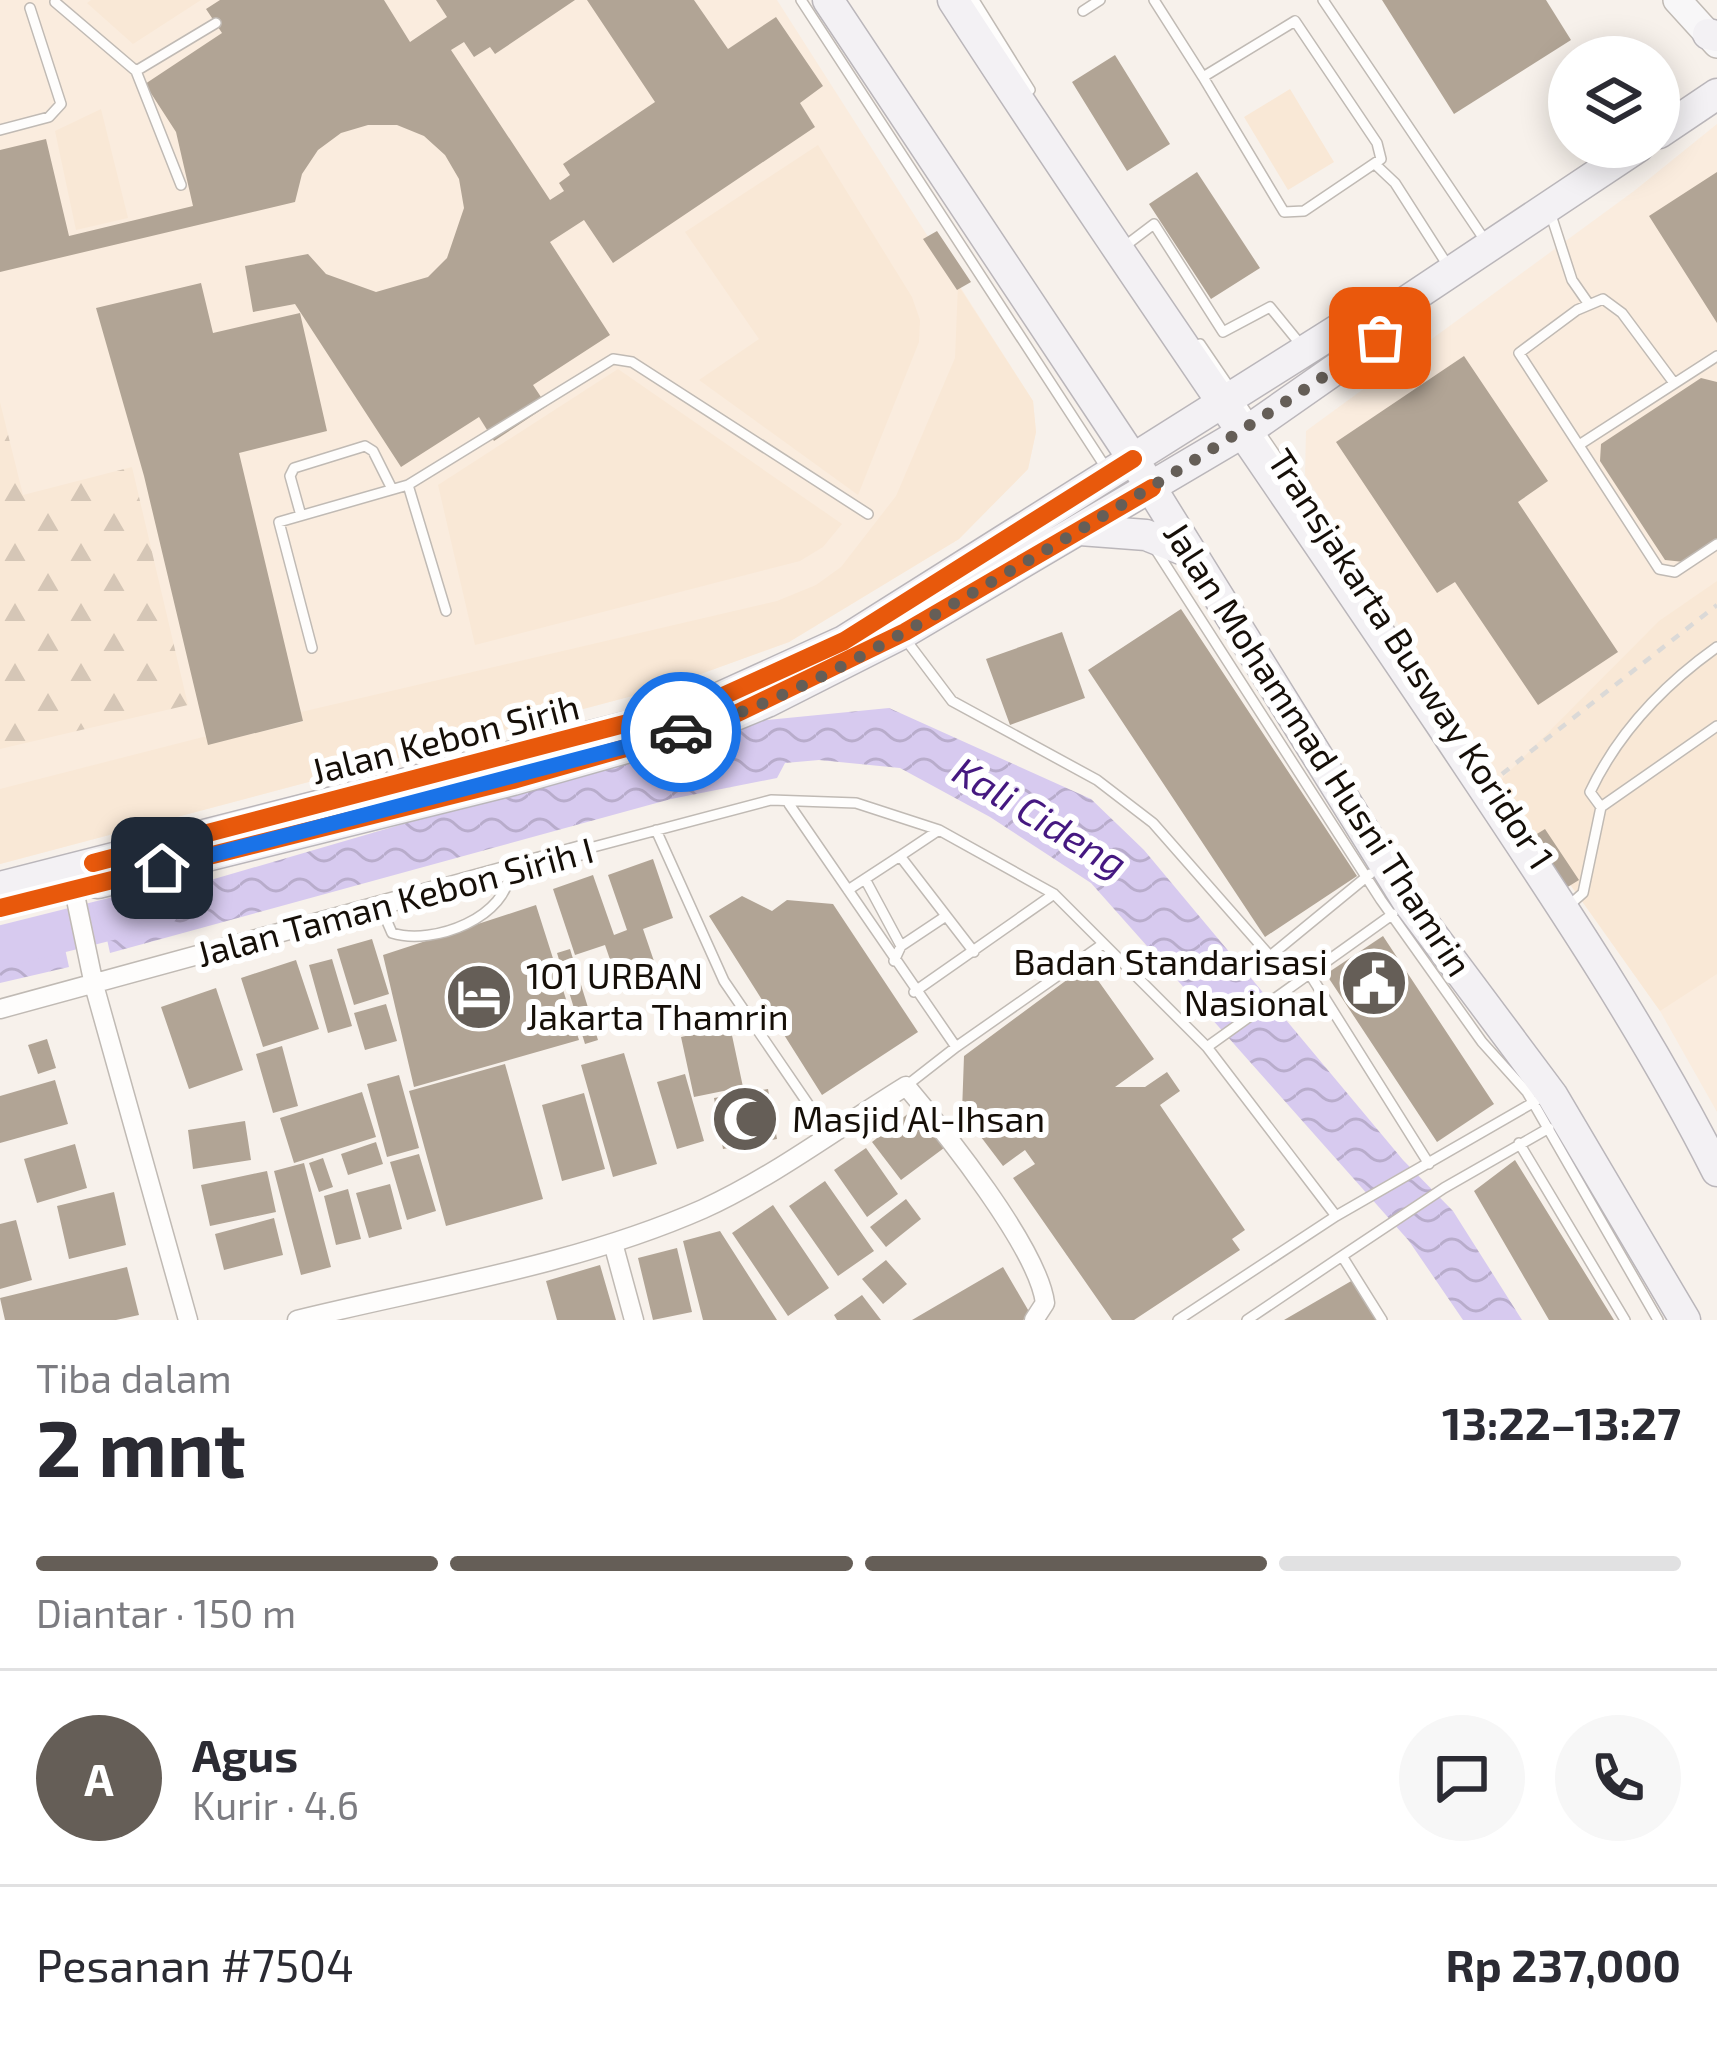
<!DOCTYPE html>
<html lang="id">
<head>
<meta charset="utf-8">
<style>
	:root { --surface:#fff; --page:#f7f7f7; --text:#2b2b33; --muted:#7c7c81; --line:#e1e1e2; --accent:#655e57 }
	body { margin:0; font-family:"Exo 2",sans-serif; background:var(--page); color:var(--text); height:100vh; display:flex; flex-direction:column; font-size:45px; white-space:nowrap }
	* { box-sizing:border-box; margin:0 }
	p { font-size:39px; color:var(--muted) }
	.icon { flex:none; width:66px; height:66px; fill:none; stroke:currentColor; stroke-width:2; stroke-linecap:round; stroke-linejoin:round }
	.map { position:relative; height:1320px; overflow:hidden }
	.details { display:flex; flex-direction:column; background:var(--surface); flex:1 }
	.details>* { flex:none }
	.tools { position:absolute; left:1548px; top:36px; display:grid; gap:24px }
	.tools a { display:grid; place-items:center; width:132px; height:132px; border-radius:50%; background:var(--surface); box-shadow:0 6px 30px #0003; font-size:60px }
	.pin { position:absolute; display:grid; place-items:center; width:102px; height:102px; color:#fff; margin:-51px; border-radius:24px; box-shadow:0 6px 18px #0006 }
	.courier { position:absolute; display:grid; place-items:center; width:120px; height:120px; margin:-60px; border:9px solid #1a73e8; border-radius:50%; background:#fff; color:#222; box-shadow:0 3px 15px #0007 }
	.summary em { font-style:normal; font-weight:700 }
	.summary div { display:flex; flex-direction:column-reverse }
	.summary { display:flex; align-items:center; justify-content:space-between; height:204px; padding:0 36px }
	h1 { font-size:78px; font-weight:700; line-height:90px }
	.bar { display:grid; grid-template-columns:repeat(4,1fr); gap:18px 12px; align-content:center; height:144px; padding:0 36px }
	.bar i { height:15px; border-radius:9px; background:var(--line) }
	.bar .active { background:var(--accent) }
	.bar p { grid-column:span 4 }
	.line { display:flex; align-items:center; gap:30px; padding:0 36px; border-top:3px solid var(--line) }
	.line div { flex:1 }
	.round { display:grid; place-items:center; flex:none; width:126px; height:126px; border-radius:63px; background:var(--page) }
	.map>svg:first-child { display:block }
</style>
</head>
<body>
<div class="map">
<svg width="1717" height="1320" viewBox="0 0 1717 1320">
	<defs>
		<pattern id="forest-firs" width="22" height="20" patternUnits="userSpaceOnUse" patternTransform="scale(3)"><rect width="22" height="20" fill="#f9e8d6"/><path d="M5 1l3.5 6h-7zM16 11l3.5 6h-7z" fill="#d5c6b6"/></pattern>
		<pattern id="water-waves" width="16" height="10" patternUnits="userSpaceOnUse" patternTransform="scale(3)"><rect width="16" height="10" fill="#d7caef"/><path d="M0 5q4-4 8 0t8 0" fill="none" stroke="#b8accb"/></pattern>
	</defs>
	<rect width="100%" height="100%" fill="#f7f1eb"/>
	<path fill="#faecde" d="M0 0H777L1033 401 1036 432 1028 469 959 539 789 642 662 688 0 864Z
		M1717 124V1112L1660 1011 1498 783 1305 475 1306 431 1634 191Z"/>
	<path fill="#f9e8d6" d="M91 0H201L133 44 87 3Z
		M1290 89 1334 162 1288 190 1244 117Z
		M101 109 128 218 76 230 55 131Z
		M818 145 912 297 920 320 919 342 858 495 699 380 759 339 685 232Z
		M958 285 1033 401 1036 432 1028 469 959 539 789 642 662 688 0 864V789L207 736 209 744 303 722 301 712 777 601 816 585 841 567 896 496 955 358Z
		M618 369 842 524 823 547 800 561 475 645 438 485Z
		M1717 581V974L1660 1011 1498 783 1659 621Z"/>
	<path fill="url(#forest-firs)" d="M0 402 23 495 132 467 188 705 0 749Z"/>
	<path fill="url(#water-waves)" d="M889 708 1091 799 1144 850 1403 1160 1453 1211 1522 1320H1463L1409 1241 1091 883 990 817 900 768 819 760 785 763 777 778 671 799 110 953 101 912 756 721Z
		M60 926 69 967 0 983V939Z"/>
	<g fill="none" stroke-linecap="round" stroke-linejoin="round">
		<path stroke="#d7caef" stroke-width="42" d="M0 947 159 907"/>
	</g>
	<path fill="#b1a495" d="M220 0H384L410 42 447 17 436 0H575L495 54 490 47 474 57 464 42 451 50 550 200 564 191 559 183 570 175 563 164 655 102 587 0H694L728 49 776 17 823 86 800 103 815 127 613 263 584 220 550 242 610 335 533 385 547 406 494 441 479 417 401 467 295 304 253 312 245 266 308 254 326 274 376 292 428 277 447 258 464 208 459 179 445 155 424 136 397 125H368L341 133 318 150 302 174 295 202 0 272V150L46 139 69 236 193 206 176 132 145 84 222 33 206 9Z
		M1382 0H1546L1571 40 1454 114Z
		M1115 55 1170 144 1127 171 1072 82Z
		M1197 172 1260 268 1211 299 1149 204Z
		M1717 172V323L1649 216Z
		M937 231 971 282 957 290 923 239Z
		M201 283 213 333 300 313 327 431 239 453 303 721 208 745 144 476 96 308Z
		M1464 356 1548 481 1518 502 1618 652 1538 705 1455 582 1437 593 1336 442Z
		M1701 378 1717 382V540L1684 562 1665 560 1600 461 1601 444Z
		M1181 609 1357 876 1265 937 1088 670Z
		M1062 632 1085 698 1010 725 986 659Z
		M1545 829 1579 880 1566 888 1532 837Z
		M653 859 673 918 643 929 656 967 617 980 605 945 575 955 553 889 593 875 614 935 627 930 608 875Z
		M742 896 772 911 787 900 833 904 918 1032 822 1095 709 916Z
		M536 905 579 1040 414 1087 383 955Z
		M1383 936 1494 1104 1437 1142 1326 974Z
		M372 939 389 994 354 1005 337 949Z
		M570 949 598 1040 585 1044 557 953Z
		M332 959 352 1026 328 1033 309 965Z
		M296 960 319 1029 263 1047 241 978Z
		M1087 965 1154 1059 1115 1087H1145L1167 1072 1180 1091 1160 1105 1245 1230 1232 1239 1240 1250 1134 1320H1112L1013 1178 1035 1164 1025 1150 1003 1166 962 1112 964 1056Z
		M216 988 243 1070 189 1089 161 1007Z
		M386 1004 397 1041 365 1050 354 1013Z
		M730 1026 743 1087 694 1097 681 1037Z
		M47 1039 56 1068 38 1074 28 1045Z
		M282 1046 298 1106 273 1113 256 1054Z
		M624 1053 657 1164 613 1177 581 1065Z
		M505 1064 543 1199 446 1226 409 1091Z
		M685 1074 704 1141 677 1149 657 1082Z
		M399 1075 419 1148 387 1157 367 1084Z
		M55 1080 68 1124 0 1143V1096Z
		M768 1089 777 1139 723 1149 714 1098Z
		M362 1092 376 1137 294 1163 280 1118Z
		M584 1093 605 1169 562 1181 542 1105Z
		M914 1109 944 1148 901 1180 872 1142Z
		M245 1121 251 1160 193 1169 188 1130Z
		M376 1142 383 1164 348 1175 341 1154Z
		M75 1144 87 1188 37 1203 24 1159Z
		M866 1148 898 1194 867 1217 834 1170Z
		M419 1154 436 1211 407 1220 390 1162Z
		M323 1158 333 1187 319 1192 309 1163Z
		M1515 1160 1614 1320H1549L1474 1191Z
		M304 1163 331 1267 301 1275 274 1171Z
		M267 1171 276 1212 210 1226 201 1185Z
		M825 1181 874 1251 838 1276 789 1206Z
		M390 1184 402 1229 369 1238 356 1193Z
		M348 1189 361 1239 336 1245 324 1196Z
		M114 1192 126 1245 69 1259 57 1206Z
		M906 1199 921 1219 886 1247 870 1227Z
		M773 1205 829 1288 788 1316 732 1233Z
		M274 1218 283 1255 224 1270 215 1234Z
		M16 1220 32 1280 0 1289V1224Z
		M720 1231 777 1320H703L683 1241Z
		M677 1248 692 1312 653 1320 638 1258Z
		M886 1260 907 1284 883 1304 862 1279Z
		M600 1265 616 1320H557L546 1281Z
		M127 1267 139 1315 116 1320H5L0 1298Z
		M1003 1267 1031 1315 1023 1320H912Z
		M1353 1280 1376 1320H1284Z
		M862 1295 881 1320H837L834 1315Z"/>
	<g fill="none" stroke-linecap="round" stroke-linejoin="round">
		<g stroke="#c0bab4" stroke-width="12">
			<path id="lane" d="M801 0 1108 471
				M974 0 1030 90
				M1154 0 1203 77 1295 21 1377 143 1381 159 1304 211 1284 212 1203 77
				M1323 0 1484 239
				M55 2 136 71 216 23
				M1083 11 1100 0
				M136 71 181 185
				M0 130 49 117 61 104 30 8
				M1377 166 1395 183 1450 269
				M1551 215 1572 280 1588 303
				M1121 249 1154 224 1223 332 1270 307 1301 345
				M1200 344 1298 488
				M1674 383 1622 313 1603 299 1577 310 1519 353 1659 569 1675 572 1717 544
				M1579 445 1717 356
				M408 485 446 611
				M300 512 290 476 294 468 365 446 373 451 392 489
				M1154 547 1381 900 1482 1042 1527 1092 1658 1320
				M903 636 952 701 1097 780 1153 823 1270 956 1370 874
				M312 648 279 522 408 485 613 359 632 362 868 514
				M789 804 956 1047 1103 944
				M1601 807 1590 792C1618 733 1665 684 1717 647
				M656 830 724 981 830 1136
				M582 850 771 800 856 803 939 830 1054 894 1207 1047 1336 1216
				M900 856 939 830
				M865 879 901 946 894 961
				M848 890 900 856 974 952
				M379 903 392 933C434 946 509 917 510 869
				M1566 908 1583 893 1601 807 1717 726
				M901 946 946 916
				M1311 976 1429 1164
				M914 992 1054 894
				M1207 1047 1393 914
				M906 1086 956 1047
				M1519 1143 1625 1320
				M1178 1320 1336 1216 1536 1101
				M1247 1320 1342 1256
				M1382 1320 1342 1256 1444 1188 1549 1128"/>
		</g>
		<g stroke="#c0bab4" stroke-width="21">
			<path id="street" d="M74 890 94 985 188 1320
				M0 1009 582 850
				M613 1243 634 1320
				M297 1320C431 1287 576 1265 703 1209 775 1176 839 1127 906 1086 944 1131 1038 1248 1045 1303L1034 1320"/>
		</g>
		<g stroke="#c0bab4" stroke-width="30">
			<path id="secondary" d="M1677 0 1717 44"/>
		</g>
		<g stroke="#bab6ba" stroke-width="33">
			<path id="primary" d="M828 0 1133 459 1408 902 1552 1095 1685 1320
				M953 0C1111 244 1278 482 1440 723 1537 869 1638 1015 1717 1171
				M1708 34 1717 36
				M1659 133 1717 94
				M1080 530 1146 535 1191 553
				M98 883 513 780 721 721 767 702 905 632 1257 424 1380 338 1389 313
				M0 887 635 725 712 701 844 641 1363 314 1389 313 1638 147"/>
		</g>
		<path stroke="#dbd9d7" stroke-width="4.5" stroke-dasharray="9 9" stroke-linecap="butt" d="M1502 774 1717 605"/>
		<use href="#lane" stroke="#fefdfc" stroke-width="9"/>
		<use href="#street" stroke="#fefdfc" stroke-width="18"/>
		<use href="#secondary" stroke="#f8f7f8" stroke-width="27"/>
		<use href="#primary" stroke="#f3f1f4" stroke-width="30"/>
		<g stroke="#fff" stroke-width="26">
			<path id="cycleway" d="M93 863 712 701 844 641 1133 459
				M0 908 513 780 721 721 905 632 1152 488"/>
		</g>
		<use href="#cycleway" stroke="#e8590c" stroke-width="18"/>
	</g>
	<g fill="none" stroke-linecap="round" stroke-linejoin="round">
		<path stroke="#655e57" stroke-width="12" stroke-dasharray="0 21.6" d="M681 732C792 701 894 638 993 581 1125 504 1254 426 1380 338"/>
		<path stroke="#1a73e8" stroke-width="15" d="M162 868 681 732"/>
	</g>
	<defs>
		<g id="civic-disc" transform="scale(3.45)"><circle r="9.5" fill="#655e57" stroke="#fff"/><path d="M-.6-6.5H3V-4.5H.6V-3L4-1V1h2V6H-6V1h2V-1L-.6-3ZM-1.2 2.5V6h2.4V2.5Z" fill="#fff"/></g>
		<g id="hotel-disc" transform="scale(3.45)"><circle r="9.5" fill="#655e57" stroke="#fff"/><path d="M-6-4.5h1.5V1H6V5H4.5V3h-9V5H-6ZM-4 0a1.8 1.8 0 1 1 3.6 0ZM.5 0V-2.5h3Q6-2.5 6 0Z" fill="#fff"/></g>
		<g id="mosque-disc" transform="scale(3.45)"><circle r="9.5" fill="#655e57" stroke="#fff"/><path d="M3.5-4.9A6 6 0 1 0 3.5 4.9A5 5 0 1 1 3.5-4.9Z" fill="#fff"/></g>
	</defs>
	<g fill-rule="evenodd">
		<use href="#civic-disc" x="1374" y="983"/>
		<use href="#hotel-disc" x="479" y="997"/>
		<use href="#mosque-disc" x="745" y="1119"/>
	</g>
	<g text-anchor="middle" stroke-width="12" stroke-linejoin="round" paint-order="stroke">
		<g font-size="36" fill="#160f08" stroke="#fff">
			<text transform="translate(1411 659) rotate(57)" y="13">Transjakarta Busway Koridor 1</text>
			<text transform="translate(445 739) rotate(-14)" y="13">Jalan Kebon Sirih</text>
			<text transform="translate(1318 749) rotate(57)" y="13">Jalan Mohammad Husni Thamrin</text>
			<text transform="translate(395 902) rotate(-15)" y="13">Jalan Taman Kebon Sirih I</text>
		</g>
		<g font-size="36" fill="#160f08" stroke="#fff" text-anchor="start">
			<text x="1328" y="975" text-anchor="end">Badan Standarisasi<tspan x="1328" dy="41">Nasional</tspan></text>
			<text x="526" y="989">1O1 URBAN<tspan x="526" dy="41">Jakarta Thamrin</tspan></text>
			<text x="792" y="1132">Masjid Al-Ihsan</text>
		</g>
		<g font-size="39" font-style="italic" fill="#451880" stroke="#fff">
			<text transform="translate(1040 817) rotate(31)" y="14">Kali Cideng</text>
		</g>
	</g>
</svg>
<div class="tools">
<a><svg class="icon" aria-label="layers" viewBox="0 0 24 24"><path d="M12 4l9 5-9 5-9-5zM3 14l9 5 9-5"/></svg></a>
</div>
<div class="pin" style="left:1380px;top:338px;background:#ea580c"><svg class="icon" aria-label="bag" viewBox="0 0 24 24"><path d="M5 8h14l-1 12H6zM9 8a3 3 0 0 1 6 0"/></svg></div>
<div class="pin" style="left:162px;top:868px;background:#1f2937"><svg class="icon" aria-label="home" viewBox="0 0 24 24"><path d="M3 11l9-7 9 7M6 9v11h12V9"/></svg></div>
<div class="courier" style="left:681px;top:732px"><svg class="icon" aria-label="car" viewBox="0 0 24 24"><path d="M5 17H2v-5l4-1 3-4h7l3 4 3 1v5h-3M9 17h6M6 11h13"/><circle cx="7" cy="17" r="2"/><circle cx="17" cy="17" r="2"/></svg></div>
</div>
<section class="details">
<div class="summary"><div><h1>2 mnt</h1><p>Tiba dalam</p></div><em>13:22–13:27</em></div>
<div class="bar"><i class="active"></i><i class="active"></i><i class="active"></i><i></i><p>Diantar · 150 m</p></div>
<div class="line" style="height:216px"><b class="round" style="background:var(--accent);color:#fff">A</b><div><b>Agus</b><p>Kurir · 4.6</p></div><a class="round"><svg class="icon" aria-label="chat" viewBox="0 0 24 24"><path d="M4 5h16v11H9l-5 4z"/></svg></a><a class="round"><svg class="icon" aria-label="phone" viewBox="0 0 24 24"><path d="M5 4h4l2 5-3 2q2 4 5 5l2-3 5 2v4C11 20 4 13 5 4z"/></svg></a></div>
<div class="line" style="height:156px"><div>Pesanan #7504</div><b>Rp 237,000</b></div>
</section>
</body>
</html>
